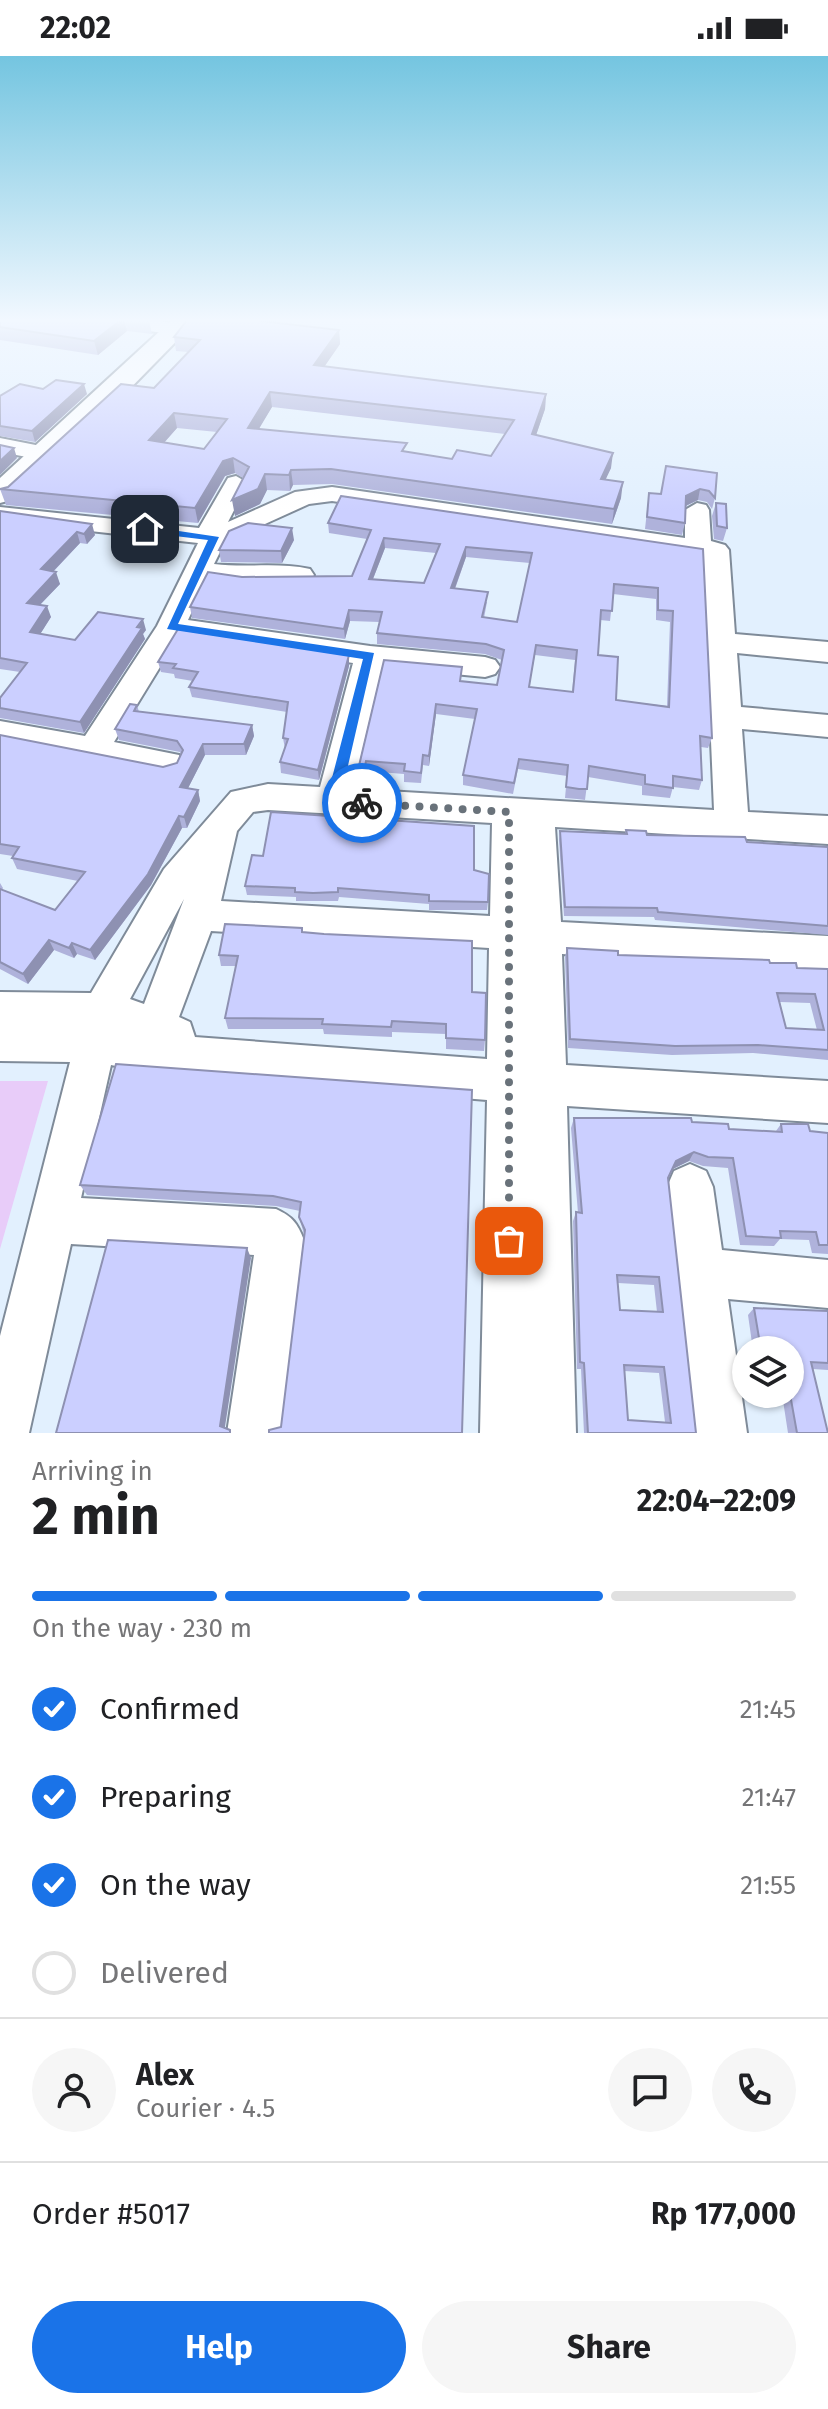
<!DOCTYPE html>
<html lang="en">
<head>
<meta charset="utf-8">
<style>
	:root { --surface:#fff; --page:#f6f6f6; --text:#202124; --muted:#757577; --line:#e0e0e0; --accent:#1a73e8 }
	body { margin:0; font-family:"Fira Sans",sans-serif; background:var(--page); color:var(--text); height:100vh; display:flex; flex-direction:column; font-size:30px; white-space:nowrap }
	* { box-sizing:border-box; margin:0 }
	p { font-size:26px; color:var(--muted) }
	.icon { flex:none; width:44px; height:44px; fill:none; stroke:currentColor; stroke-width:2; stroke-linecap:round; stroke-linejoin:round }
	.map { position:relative; height:1377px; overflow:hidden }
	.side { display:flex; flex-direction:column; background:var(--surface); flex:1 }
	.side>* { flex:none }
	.controls { position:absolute; left:732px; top:1280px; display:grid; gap:16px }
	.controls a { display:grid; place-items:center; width:72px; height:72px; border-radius:50%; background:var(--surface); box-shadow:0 2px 6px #0004; font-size:40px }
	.pin { position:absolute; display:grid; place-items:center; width:68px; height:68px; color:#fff; margin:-34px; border-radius:16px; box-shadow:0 4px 12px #0006 }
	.courier { position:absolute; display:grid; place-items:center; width:80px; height:80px; margin:-40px; border:6px solid #1a73e8; border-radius:50%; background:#fff; color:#222; box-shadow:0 2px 10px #0007 }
	.summary em { font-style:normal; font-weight:700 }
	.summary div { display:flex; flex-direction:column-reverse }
	.summary { display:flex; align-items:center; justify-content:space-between; height:136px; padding:0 32px }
	h1 { font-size:52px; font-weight:700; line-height:60px }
	.bar { display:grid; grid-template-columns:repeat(4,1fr); gap:12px 8px; align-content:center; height:96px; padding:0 32px }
	.bar i { height:10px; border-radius:6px; background:var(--line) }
	.bar .on { background:var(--accent) }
	.bar p { grid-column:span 4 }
	.line { display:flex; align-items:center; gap:20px; padding:0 32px; border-top:2px solid var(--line) }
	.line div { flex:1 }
	.round { display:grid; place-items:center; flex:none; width:84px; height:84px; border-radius:42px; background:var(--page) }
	ol { padding:0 32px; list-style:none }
	li { display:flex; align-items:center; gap:24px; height:88px }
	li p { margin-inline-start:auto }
	li .icon { padding:8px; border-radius:50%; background:var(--accent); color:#fff; stroke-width:4 }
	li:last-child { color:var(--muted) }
	li i { width:44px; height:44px; border:4px solid var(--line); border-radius:50% }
	.button { display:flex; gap:16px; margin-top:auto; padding:16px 32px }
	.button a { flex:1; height:92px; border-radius:48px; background:var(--accent); color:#fff; font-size:32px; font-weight:700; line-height:92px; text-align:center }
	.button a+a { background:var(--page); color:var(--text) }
	.status { display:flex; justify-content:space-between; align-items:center; height:56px; padding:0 40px; background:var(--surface); direction:ltr }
	.status svg { height:22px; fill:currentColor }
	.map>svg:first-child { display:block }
</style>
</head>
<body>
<div class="status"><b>22:02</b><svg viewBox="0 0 49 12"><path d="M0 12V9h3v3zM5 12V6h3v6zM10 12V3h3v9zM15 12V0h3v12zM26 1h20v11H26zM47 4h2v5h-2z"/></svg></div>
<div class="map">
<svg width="828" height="1377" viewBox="0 0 828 1377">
	<rect width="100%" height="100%" fill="#e2f0fe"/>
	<path fill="#e8ccf9" d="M0 1025H48L0 1193Z"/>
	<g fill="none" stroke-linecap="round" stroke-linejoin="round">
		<g stroke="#7f8b99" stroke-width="4">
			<path id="minor" d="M99 263H147L184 269 187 273 177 279 108 269Z
				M0 382 51 392 54 397 43 404 0 396Z
				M236 420 248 427 228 466 295 436 332 431 685 482V454L697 447 706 449 709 454 711 485 725 489 729 494 735 578 828 586V606L737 597 741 651 828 659V681L742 673 748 756 828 760V788L555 771 561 866 828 880V914L562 898 566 1009 828 1025V1067L567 1050 576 1377H480L487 1044 145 1016 111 1009 81 1142 276 1153C293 1161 297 1167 304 1184L281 1377H227L254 1199 71 1188 29 1377H0V1280L70 1006 0 1005V936L91 937 164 813 231 736 268 728 320 731 353 607 179 580 114 686 179 699 183 707 179 715 167 719 0 687V665L85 680 157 570 198 487 0 465V451L199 472 228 422ZM332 445 703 500 714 754 353 733 382 611 485 621 495 618 500 611 495 604 485 601 370 590 188 564 207 523 243 528 310 525 314 519 310 513C280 506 245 512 214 508L225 486 309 448ZM268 754 492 767 490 860 221 845 237 775 253 756ZM184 843 144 948 130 943ZM211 875 489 892 487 1003 195 981 190 966 179 961Z
				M690 1108 706 1115 713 1131 722 1194 828 1204V1252L728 1243 747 1377H693L667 1131 674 1115Z"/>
		</g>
		<g stroke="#7f8b99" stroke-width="4">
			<path id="major" d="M173 263H198L110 353 11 444 0 447V422Z"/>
		</g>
		<use href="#minor" fill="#fff" fill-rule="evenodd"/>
		<use href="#major" fill="#fff" fill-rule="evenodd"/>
	</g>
	<path fill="#afb2db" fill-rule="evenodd" d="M0 263H139L149 264 152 278 127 275 98 299 0 284Z
		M188 263H278L274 267 339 274 340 288 324 311 546 338 545 353 536 379 611 412 605 423 621 442 612 468 332 428 293 429 290 435 267 434 260 448 235 460 243 422 235 417 225 420 198 467 6 449 0 433 8 431 154 332 188 296 176 295 174 281ZM272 351 505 378 491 400 452 403 258 373ZM177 372 217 376 204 393 164 387Z
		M43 333 87 338 35 386 0 380V340Z
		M717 417 715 442 712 453 707 446 698 444 686 450 685 467 682 479 645 473 649 437 661 438Z
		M716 447 727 472 723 485 714 483 712 460Z
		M0 455 95 479 87 488 80 487 53 516 60 528 40 549 51 561 40 578 75 584 146 574 143 578 145 583 84 677 0 662V642L20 616 0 613Z
		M328 467 703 493 712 682 708 692 701 691 702 724 699 734 673 731 670 742 642 739V730L588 721 585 744 577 743 565 742 567 720 518 713 513 738 463 729V719L475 663 436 658 429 710 423 709 421 727 404 726V718L367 715 365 725 358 724V714L384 604 461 625 497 629 502 604 485 598 377 588V577L380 566 350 565 345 583 192 562 190 551 242 521 352 520 367 483 329 477ZM385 492 436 497 424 527 373 523ZM466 501 530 507 517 566 484 562 487 546 455 533ZM613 538 656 543V564L670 566 667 650 616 644 598 599 600 564 610 565ZM535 599 575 604 572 636 529 631Z
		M294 484 282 507 221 506 219 494Z
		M349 599V610L319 724 281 717 280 706 285 693 283 682 287 656 192 641 189 631 193 625 175 622 174 618 161 616 158 606Z
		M137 649 139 656 252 669 254 680 246 699H205L188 732 198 734 200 745 187 772H182L151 829 95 904 77 898 74 902 54 894 28 928 0 913V827L3 832 2 834 55 854 78 825 17 813 12 802 13 800 0 798V679L163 711 177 707 181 698 180 696 119 684 115 673Z
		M626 774 647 779 828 791V879L655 864 654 861 564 860 559 784 560 775 625 778Z
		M474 814 488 846 487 854H429V848L339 841 338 845H296V841L247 839 245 830Z
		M303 876 472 936 485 984 484 995 446 993V978L392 976V981L324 978 323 973H228L225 962 236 910H221L219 899Z
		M567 892 618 899 770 907 797 912 828 913V1004L753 997 672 999 568 992 565 901ZM780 946 810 947 817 974 786 972Z
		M472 1034 281 1371 304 1178 299 1161 300 1155 276 1150 87 1139 80 1129Z
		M574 1062 692 1066 729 1073 776 1075 781 1068 810 1075 828 1077V1198L812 1197 809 1184 780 1183 774 1190 740 1189 728 1112 703 1110 689 1105 672 1113 668 1122 696 1377H584L581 1313H577L573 1165 576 1156 578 1157 571 1072ZM618 1227 654 1229 657 1256 620 1254ZM624 1315 659 1317 665 1366 628 1364Z
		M754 1252 828 1255V1314L813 1313 828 1377H788L782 1338H790V1294H753L748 1259Z"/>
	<path fill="#8e91b2" d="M122 263H124L127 275 98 299 94 285Z
		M263 263H278L262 279 261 265Z
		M339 274 340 288 315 324 314 309Z
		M84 328 87 338 35 386 32 375Z
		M270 336 272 351 250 388 248 372Z
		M546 338 545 353 531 394 532 378Z
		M174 357 177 372 153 399 149 384Z
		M14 392 17 402 0 419V405Z
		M613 397 611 412 599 438 601 423Z
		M233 402 235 417 225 420 198 467 195 452 223 405Z
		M291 414 293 429 290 435 289 419Z
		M265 418 267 434 260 448 235 460 232 444Z
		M623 426 621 442 612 468 614 453Z
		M700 433 698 444 683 451 686 440Z
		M92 468 95 479 87 488 84 478Z
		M292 472 294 484 282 507 281 495Z
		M77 476 80 487 45 524 41 513Z
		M384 482 385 492 369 533V523Z
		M466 491V501L451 543V532Z
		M56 516 60 528 31 558 27 547Z
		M47 550 51 561 34 588 30 576Z
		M349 554 350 565 345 583 344 573Z
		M143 563 146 574 143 578 145 583 84 677 80 666Z
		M349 599V610L319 724 318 714Z
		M436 648V658L429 710V700Z
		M252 669 254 680 246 699 244 688Z
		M203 688 205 699 183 742 180 731Z
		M366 705 367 715 365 725 364 715Z
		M198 734 200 745 187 772 184 761Z
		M179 760 182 772 151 829 95 904 90 894Z
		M49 884 54 894 28 928 23 918Z
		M72 887 77 898 74 902 69 892Z
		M694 1096 689 1105 671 1114 676 1105Z
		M247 1192 251 1202 224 1377 220 1370Z"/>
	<path fill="#cbcfff" stroke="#8e91b2" stroke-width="2" fill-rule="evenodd" d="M0 263H122L94 285 0 271Z
		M188 263H263L261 265 339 274 314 309 546 338 532 378 613 397 601 423 623 426 614 453 331 413 291 414 289 419 265 418 258 433 232 444 249 411 233 402 223 405 195 452 0 433 8 431 121 328 154 332 200 284 174 281ZM270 336 514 364 491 400 457 394 452 403 402 395 407 387 248 372ZM174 357 227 363 204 393 149 384Z
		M56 324 84 328 32 375 0 370V340L20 328 43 333Z
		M0 389 14 392 0 405Z
		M666 410 717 417 715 442 709 435 700 433 686 440 685 467 647 461 649 437 661 438Z
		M341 440 703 493 712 682 700 680 702 724 673 720V732L645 728V719L589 710 587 733H579L566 731 568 709 519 703 514 727 463 719 477 653 436 648 429 700 423 699 421 717 404 715 405 708 366 705 364 715 358 714 384 604 462 611 460 625 497 629 504 594 486 588 377 577 382 556 349 554 344 573 190 551 208 516 242 521 352 520 371 474 328 467ZM384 482 440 488 424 527 369 523ZM466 491 532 497 517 566 482 561 488 536 451 532ZM614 528 658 532V554L673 555 669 651 616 644 618 601 598 599 601 554 612 555ZM536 589 577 594 573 636 529 631Z
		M716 447 726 448 727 472 717 470Z
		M0 455 92 468 84 478 77 476 41 513 56 516 27 547 47 550 30 576 75 584 98 556 143 563 137 571 142 572 80 666 0 652V642L27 607 0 602Z
		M248 467 292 472 281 495 219 494 229 475Z
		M178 573 349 599 318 714 280 706 288 683 283 682 288 646 189 631 198 616 173 612 176 608 158 606Z
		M130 648 137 649 134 655 252 669 244 688H203L180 731 198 734 184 761 179 760 148 818 90 894 72 887 69 892 49 884 23 918 0 906V833L55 854 85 816 12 802 19 791 0 788V679L163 711 177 707 183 694 177 685 115 673Z
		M271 756 474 770V814L489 818 488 846 429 845V839L338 832V836L313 837 295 836V832L245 830 252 799 263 800Z
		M626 774 646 775 647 779 745 781 747 786 828 791V870L658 856 657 852 565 851 560 775 627 778Z
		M225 868 302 872V876L324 878 472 885V936L486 937 485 984 446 982V968L392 965 391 971 322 968 323 963 225 962 238 900 219 899Z
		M567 892 618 895V899L769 904 770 907H796L797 912 828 913V994L758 989 675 990 570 983ZM777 937 815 938 824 974 786 972Z
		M116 1008 472 1034 462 1377H269V1374L281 1371 305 1174 299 1161 301 1146 273 1140 80 1129Z
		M574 1062H691L692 1066 728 1068 729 1073 782 1076 781 1068H808L810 1075 828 1077V1189H819L816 1176 780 1175 781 1182 746 1180 733 1102 708 1101 694 1096 676 1105 668 1122 696 1377H588L584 1307 580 1306 576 1156 582 1157ZM617 1219 659 1221 663 1256 620 1254ZM624 1309 664 1311 671 1367 628 1364Z
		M108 1184 247 1192 220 1370 230 1374V1377H56Z
		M754 1252 828 1255V1307L811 1306 828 1377H797L790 1338V1294H761Z"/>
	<linearGradient id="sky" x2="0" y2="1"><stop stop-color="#74c5e0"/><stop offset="0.58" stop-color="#f2f8ff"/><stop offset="1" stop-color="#f2f8ff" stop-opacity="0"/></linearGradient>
	<rect width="828" height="456" fill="url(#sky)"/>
	<path fill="#1a73e8" d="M145 470 219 481 178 568 374 597 341 740 367 743V751L333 750 326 745 363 603 167 573 208 484 142 476Z"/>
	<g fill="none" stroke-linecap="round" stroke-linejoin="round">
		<path stroke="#69727a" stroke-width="8" stroke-dasharray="0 14.4" d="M362 747 509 756V1185"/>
	</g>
</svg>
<div class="controls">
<a><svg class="icon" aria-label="layers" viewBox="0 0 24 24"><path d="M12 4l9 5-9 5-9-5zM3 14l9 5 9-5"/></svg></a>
</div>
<div class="pin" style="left:509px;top:1185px;background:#ea580c"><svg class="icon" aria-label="bag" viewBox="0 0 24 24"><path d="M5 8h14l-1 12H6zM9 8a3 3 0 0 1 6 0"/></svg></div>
<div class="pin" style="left:145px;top:473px;background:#1f2937"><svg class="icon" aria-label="home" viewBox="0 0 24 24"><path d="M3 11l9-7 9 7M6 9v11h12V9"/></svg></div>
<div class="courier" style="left:362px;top:747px"><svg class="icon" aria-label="bike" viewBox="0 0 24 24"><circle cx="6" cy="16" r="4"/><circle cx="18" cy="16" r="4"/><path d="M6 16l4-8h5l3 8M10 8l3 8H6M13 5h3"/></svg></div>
</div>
<section class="side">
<div class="summary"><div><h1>2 min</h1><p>Arriving in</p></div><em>22:04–22:09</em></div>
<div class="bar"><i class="on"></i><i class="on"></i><i class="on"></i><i></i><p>On the way · 230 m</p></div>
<ol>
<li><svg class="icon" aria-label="check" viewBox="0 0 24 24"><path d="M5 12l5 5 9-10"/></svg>Confirmed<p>21:45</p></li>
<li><svg class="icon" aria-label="check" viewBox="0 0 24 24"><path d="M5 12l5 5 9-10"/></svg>Preparing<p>21:47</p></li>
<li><svg class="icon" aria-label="check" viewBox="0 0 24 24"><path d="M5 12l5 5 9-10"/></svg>On the way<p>21:55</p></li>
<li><i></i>Delivered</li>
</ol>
<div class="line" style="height:144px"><a class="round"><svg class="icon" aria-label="person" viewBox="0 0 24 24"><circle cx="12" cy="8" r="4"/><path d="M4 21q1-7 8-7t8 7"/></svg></a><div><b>Alex</b><p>Courier · 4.5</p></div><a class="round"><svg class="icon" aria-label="chat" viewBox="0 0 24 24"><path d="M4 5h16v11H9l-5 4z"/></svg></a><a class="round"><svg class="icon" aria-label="phone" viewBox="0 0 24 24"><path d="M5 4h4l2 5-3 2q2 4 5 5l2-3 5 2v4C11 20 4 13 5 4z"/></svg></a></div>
<div class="line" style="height:104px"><div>Order #5017</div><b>Rp 177,000</b></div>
<div class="button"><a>Help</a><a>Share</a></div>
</section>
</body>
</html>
